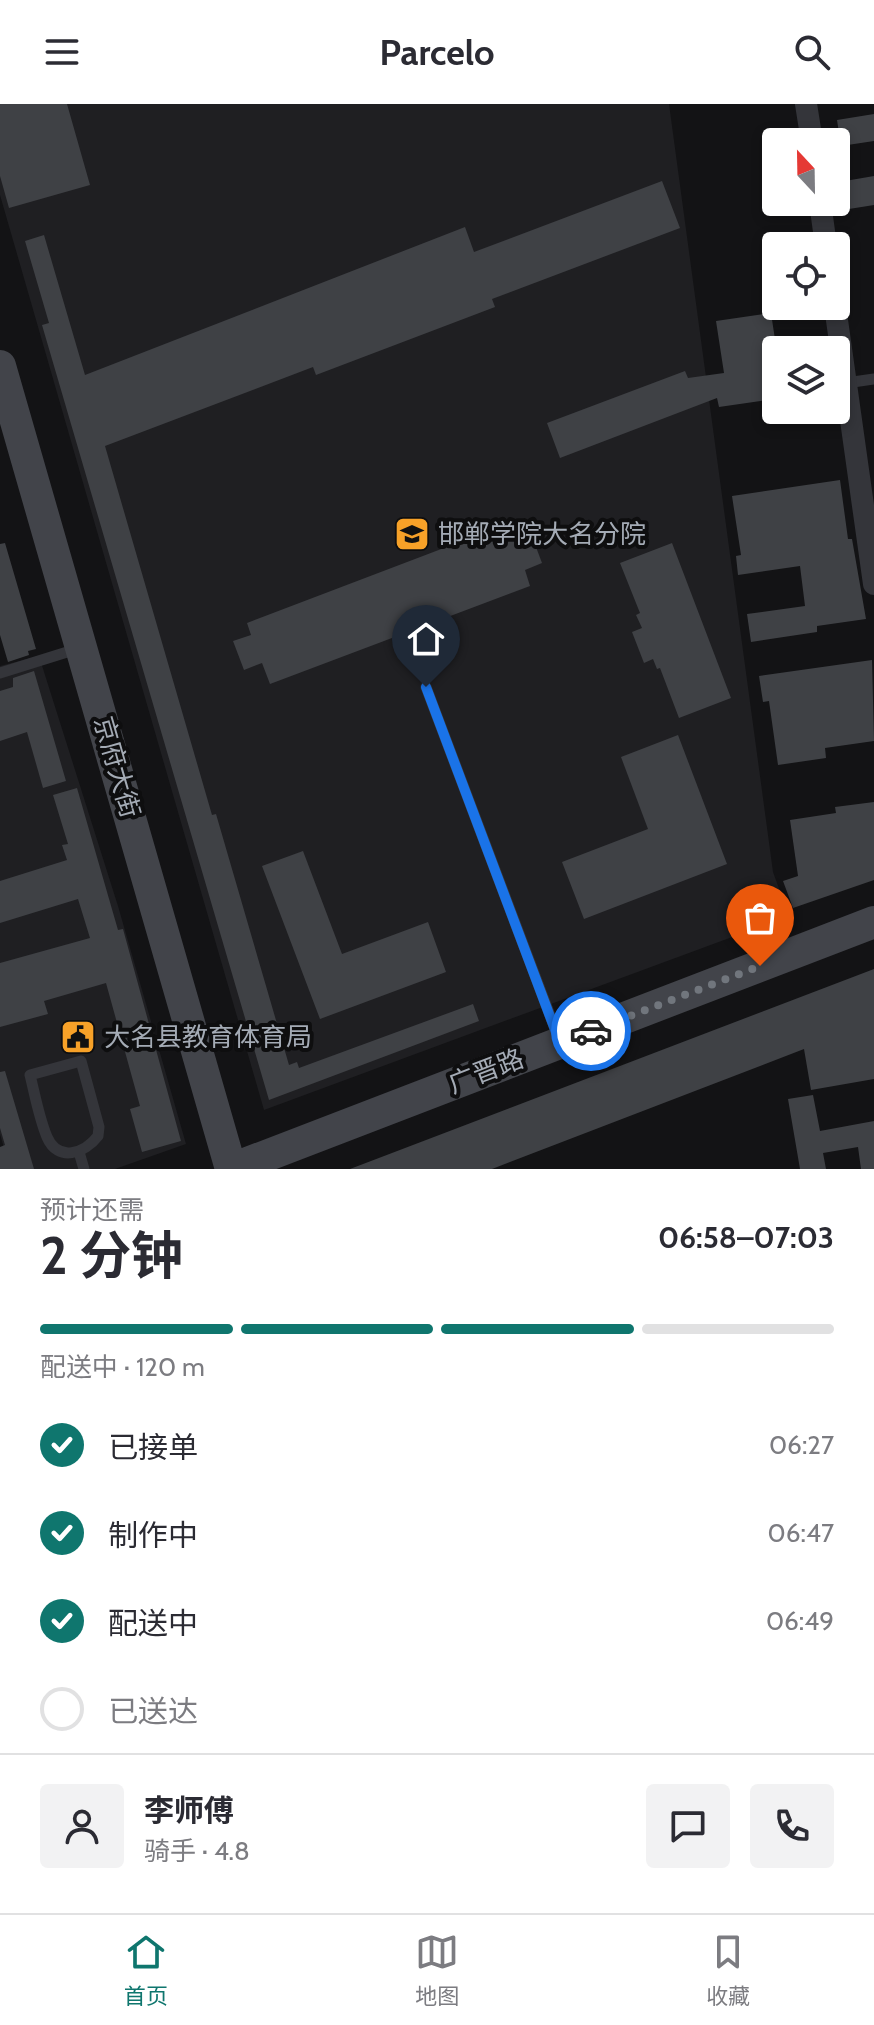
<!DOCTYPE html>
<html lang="zh">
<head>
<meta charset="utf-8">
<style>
	:root { --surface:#fff; --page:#f2f2f3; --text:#2b2b33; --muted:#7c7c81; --line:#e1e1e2; --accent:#0f766e }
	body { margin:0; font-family:Cabin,"Noto Sans SC",sans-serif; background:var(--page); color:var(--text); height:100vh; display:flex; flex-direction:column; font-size:30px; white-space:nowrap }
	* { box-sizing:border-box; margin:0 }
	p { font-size:26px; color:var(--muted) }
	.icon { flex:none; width:44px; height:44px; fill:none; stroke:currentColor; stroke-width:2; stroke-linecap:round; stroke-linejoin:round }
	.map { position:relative; height:1065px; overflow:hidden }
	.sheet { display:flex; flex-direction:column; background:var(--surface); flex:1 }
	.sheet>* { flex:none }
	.needle { width:52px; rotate:338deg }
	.controls { position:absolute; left:762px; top:24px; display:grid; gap:16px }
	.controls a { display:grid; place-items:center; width:88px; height:88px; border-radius:8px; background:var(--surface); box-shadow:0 4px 12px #0003; font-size:40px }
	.pin { position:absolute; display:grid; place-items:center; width:68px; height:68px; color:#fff; margin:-82px -34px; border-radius:50% 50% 50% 0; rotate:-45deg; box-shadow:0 0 8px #0007 }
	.pin .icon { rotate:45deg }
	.courier { position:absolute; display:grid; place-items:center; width:80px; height:80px; margin:-40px; border:6px solid #1a73e8; border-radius:50%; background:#fff; color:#222; box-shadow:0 2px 10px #0007 }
	.overview em { font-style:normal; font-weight:700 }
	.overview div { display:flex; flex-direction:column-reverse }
	.overview { display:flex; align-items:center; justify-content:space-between; height:136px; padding:0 40px }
	h1 { font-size:52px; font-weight:700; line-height:60px }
	.bar { display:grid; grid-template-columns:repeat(4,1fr); gap:12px 8px; align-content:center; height:96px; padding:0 40px }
	.bar i { height:10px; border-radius:6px; background:var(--line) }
	.bar .active { background:var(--accent) }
	.bar p { grid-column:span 4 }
	.line { display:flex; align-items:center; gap:20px; padding:0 40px; border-top:2px solid var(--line) }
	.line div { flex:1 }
	.round { display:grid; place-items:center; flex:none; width:84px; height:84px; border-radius:8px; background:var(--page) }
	ol { padding:0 40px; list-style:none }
	li { display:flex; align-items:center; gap:24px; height:88px }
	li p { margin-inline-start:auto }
	li .icon { padding:8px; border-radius:50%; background:var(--accent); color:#fff; stroke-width:4 }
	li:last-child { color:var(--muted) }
	li i { width:44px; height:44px; border:4px solid var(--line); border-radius:50% }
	header { display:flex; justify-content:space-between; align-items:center; height:104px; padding:0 40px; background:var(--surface); font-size:36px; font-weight:700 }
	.tab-bar { display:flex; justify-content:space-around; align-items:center; height:112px; border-top:2px solid var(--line); background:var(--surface); font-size:22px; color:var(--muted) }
	.tab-bar a { display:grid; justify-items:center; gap:4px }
	.tab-bar .active { color:var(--accent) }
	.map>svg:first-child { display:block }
</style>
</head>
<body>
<header><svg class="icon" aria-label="menu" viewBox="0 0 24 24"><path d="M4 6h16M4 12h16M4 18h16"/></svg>Parcelo<svg class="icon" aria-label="search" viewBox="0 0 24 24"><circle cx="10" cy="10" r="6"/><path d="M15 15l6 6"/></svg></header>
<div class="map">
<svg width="874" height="1065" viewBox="0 0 874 1065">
	<rect width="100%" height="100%" fill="#131315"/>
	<path fill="#1f1f22" d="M0 0H669L773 768 789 812 264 1006 0 91Z
		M39 552 118 802 186 1040 115 1065H10L0 1030V562Z"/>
	<path fill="#3f4145" d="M0 0H67L90 81 9 104 0 72Z
		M874 10V37L841 42 837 16Z
		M874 72V101L849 105 845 77Z
		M662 77 680 124 492 195 495 203 316 271 313 263 105 342 212 711 216 710 289 961 297 958 299 964 473 900 479 917 269 996 42 221 49 219 25 137 44 131 85 271 465 123 474 148Z
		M771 209 776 242V285L767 286 768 296 719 303 717 294 560 354 547 319 685 267 688 274 724 269 716 217Z
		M840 376 848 435H852L866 515 817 522V528L751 538 747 510 805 502 800 462 738 471 736 452 741 451 732 392Z
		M507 420 512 434 530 427 542 459 525 466 530 482 270 580 262 559 244 566 233 537 251 531 247 519Z
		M5 439 36 545 28 547 29 551 8 558 0 531V440Z
		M672 439 731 594 679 614 660 564 657 565 653 555 644 559 632 528 642 524 636 511 640 509 620 459Z
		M872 556 874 637 825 644 826 654 778 661 769 597 763 598 759 572Z
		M34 567 66 677 43 684 27 628 0 637V587L13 583V574Z
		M678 631 727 760 584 815 562 758 648 725 621 653Z
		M77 684 118 826 123 825 181 1037 142 1048 130 1005 140 1002 106 879 44 897 48 910 0 923V859L90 834 78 795 0 819V777L67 756 62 741 68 740 53 691Z
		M874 698V776L793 804 783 777 798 772 790 716 836 709 835 703Z
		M303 747 342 850 428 818 446 868 320 915 262 762Z
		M874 865V975L811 986 804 945 492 1065H350Z
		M5 967 34 1065H0V1043L5 1041 0 1024V968Z
		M813 991 820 1027 874 1017V1065H861L858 1043 823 1049 826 1065H800L788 995Z"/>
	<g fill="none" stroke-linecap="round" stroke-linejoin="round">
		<path stroke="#34353a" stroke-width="11" d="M846 279 874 275
			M0 569 80 544
			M426 583 560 938
			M81 957 99 1023 98 1032C85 1049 58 1059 47 1033 39 1014 35 991 30 971Z
			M79 1048 84 1065"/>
		<path stroke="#34353a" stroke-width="22" d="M806 0 812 38
			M820 98 826 142
			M835 202 874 480"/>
		<path stroke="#42444a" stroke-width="32" d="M0 262 231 1065
			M232 1065 874 818"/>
	</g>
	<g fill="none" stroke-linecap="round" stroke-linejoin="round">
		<path stroke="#71767d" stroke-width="8" stroke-dasharray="0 14.4" d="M591 927 760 862"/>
		<path stroke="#1a73e8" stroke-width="10" d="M426 583 560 939 591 927"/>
	</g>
	<defs>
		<g id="university-square" transform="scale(1.8)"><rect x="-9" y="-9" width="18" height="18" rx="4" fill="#f7a128" stroke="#0e0e0f"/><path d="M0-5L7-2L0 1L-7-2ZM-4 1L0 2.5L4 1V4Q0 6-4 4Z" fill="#111"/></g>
		<g id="civic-square" transform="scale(1.8)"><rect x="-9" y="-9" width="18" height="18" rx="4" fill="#f7a128" stroke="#0e0e0f"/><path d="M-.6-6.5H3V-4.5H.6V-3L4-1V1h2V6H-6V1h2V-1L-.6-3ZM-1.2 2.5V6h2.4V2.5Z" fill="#111"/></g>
	</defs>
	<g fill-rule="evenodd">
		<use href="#university-square" x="412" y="430"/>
		<use href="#civic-square" x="78" y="933"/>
	</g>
	<g text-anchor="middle" stroke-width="8" stroke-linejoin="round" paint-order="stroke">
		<g font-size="26" fill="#a4abb5" stroke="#0e0e0f" text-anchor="start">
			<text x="438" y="439">邯郸学院大名分院</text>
			<text x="104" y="942">大名县教育体育局</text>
		</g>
		<g font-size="26" fill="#a4abb5" stroke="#0e0e0f">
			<text transform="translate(117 663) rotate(74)" y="9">京府大街</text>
			<text transform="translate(486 967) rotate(-21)" y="9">广晋路</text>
		</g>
	</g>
</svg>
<div class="controls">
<a><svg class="needle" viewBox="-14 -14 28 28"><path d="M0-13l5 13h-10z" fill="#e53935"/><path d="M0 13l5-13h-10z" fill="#7c7c81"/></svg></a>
<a><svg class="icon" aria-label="locate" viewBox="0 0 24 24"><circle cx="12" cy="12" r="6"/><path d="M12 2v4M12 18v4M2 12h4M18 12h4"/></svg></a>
<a><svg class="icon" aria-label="layers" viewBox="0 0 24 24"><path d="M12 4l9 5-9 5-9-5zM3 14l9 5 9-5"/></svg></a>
</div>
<div class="pin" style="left:760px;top:862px;background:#ea580c"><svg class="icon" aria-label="bag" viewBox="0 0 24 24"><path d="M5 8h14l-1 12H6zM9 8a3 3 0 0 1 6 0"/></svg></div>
<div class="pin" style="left:426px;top:583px;background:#1f2937"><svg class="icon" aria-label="home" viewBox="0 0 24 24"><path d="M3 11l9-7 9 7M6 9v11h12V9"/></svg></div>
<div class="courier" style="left:591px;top:927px"><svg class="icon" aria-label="car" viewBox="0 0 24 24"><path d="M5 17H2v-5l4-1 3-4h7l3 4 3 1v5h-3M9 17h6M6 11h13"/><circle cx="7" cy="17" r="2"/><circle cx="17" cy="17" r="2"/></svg></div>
</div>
<section class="sheet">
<div class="overview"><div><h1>2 分钟</h1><p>预计还需</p></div><em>06:58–07:03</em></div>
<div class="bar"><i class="active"></i><i class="active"></i><i class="active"></i><i></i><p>配送中 · 120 m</p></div>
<ol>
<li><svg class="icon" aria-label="check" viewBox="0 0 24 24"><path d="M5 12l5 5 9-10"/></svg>已接单<p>06:27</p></li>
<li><svg class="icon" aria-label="check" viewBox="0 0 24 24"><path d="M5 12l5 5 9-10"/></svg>制作中<p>06:47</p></li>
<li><svg class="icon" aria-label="check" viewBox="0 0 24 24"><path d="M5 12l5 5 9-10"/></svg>配送中<p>06:49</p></li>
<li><i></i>已送达</li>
</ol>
<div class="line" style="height:144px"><a class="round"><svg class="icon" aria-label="person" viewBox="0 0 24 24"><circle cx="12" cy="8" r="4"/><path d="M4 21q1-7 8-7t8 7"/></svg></a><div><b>李师傅</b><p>骑手 · 4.8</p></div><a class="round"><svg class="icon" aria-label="chat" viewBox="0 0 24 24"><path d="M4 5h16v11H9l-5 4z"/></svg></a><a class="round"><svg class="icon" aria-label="phone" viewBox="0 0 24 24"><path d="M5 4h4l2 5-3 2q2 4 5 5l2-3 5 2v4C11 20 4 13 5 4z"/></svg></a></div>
</section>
<nav class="tab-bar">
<a class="active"><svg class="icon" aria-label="home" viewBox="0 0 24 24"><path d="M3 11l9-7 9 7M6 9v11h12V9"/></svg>首页</a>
<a><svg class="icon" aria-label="map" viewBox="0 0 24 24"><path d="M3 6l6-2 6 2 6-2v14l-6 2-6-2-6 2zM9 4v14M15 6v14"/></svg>地图</a>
<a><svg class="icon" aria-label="saved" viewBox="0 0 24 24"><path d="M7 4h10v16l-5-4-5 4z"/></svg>收藏</a>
</nav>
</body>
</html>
